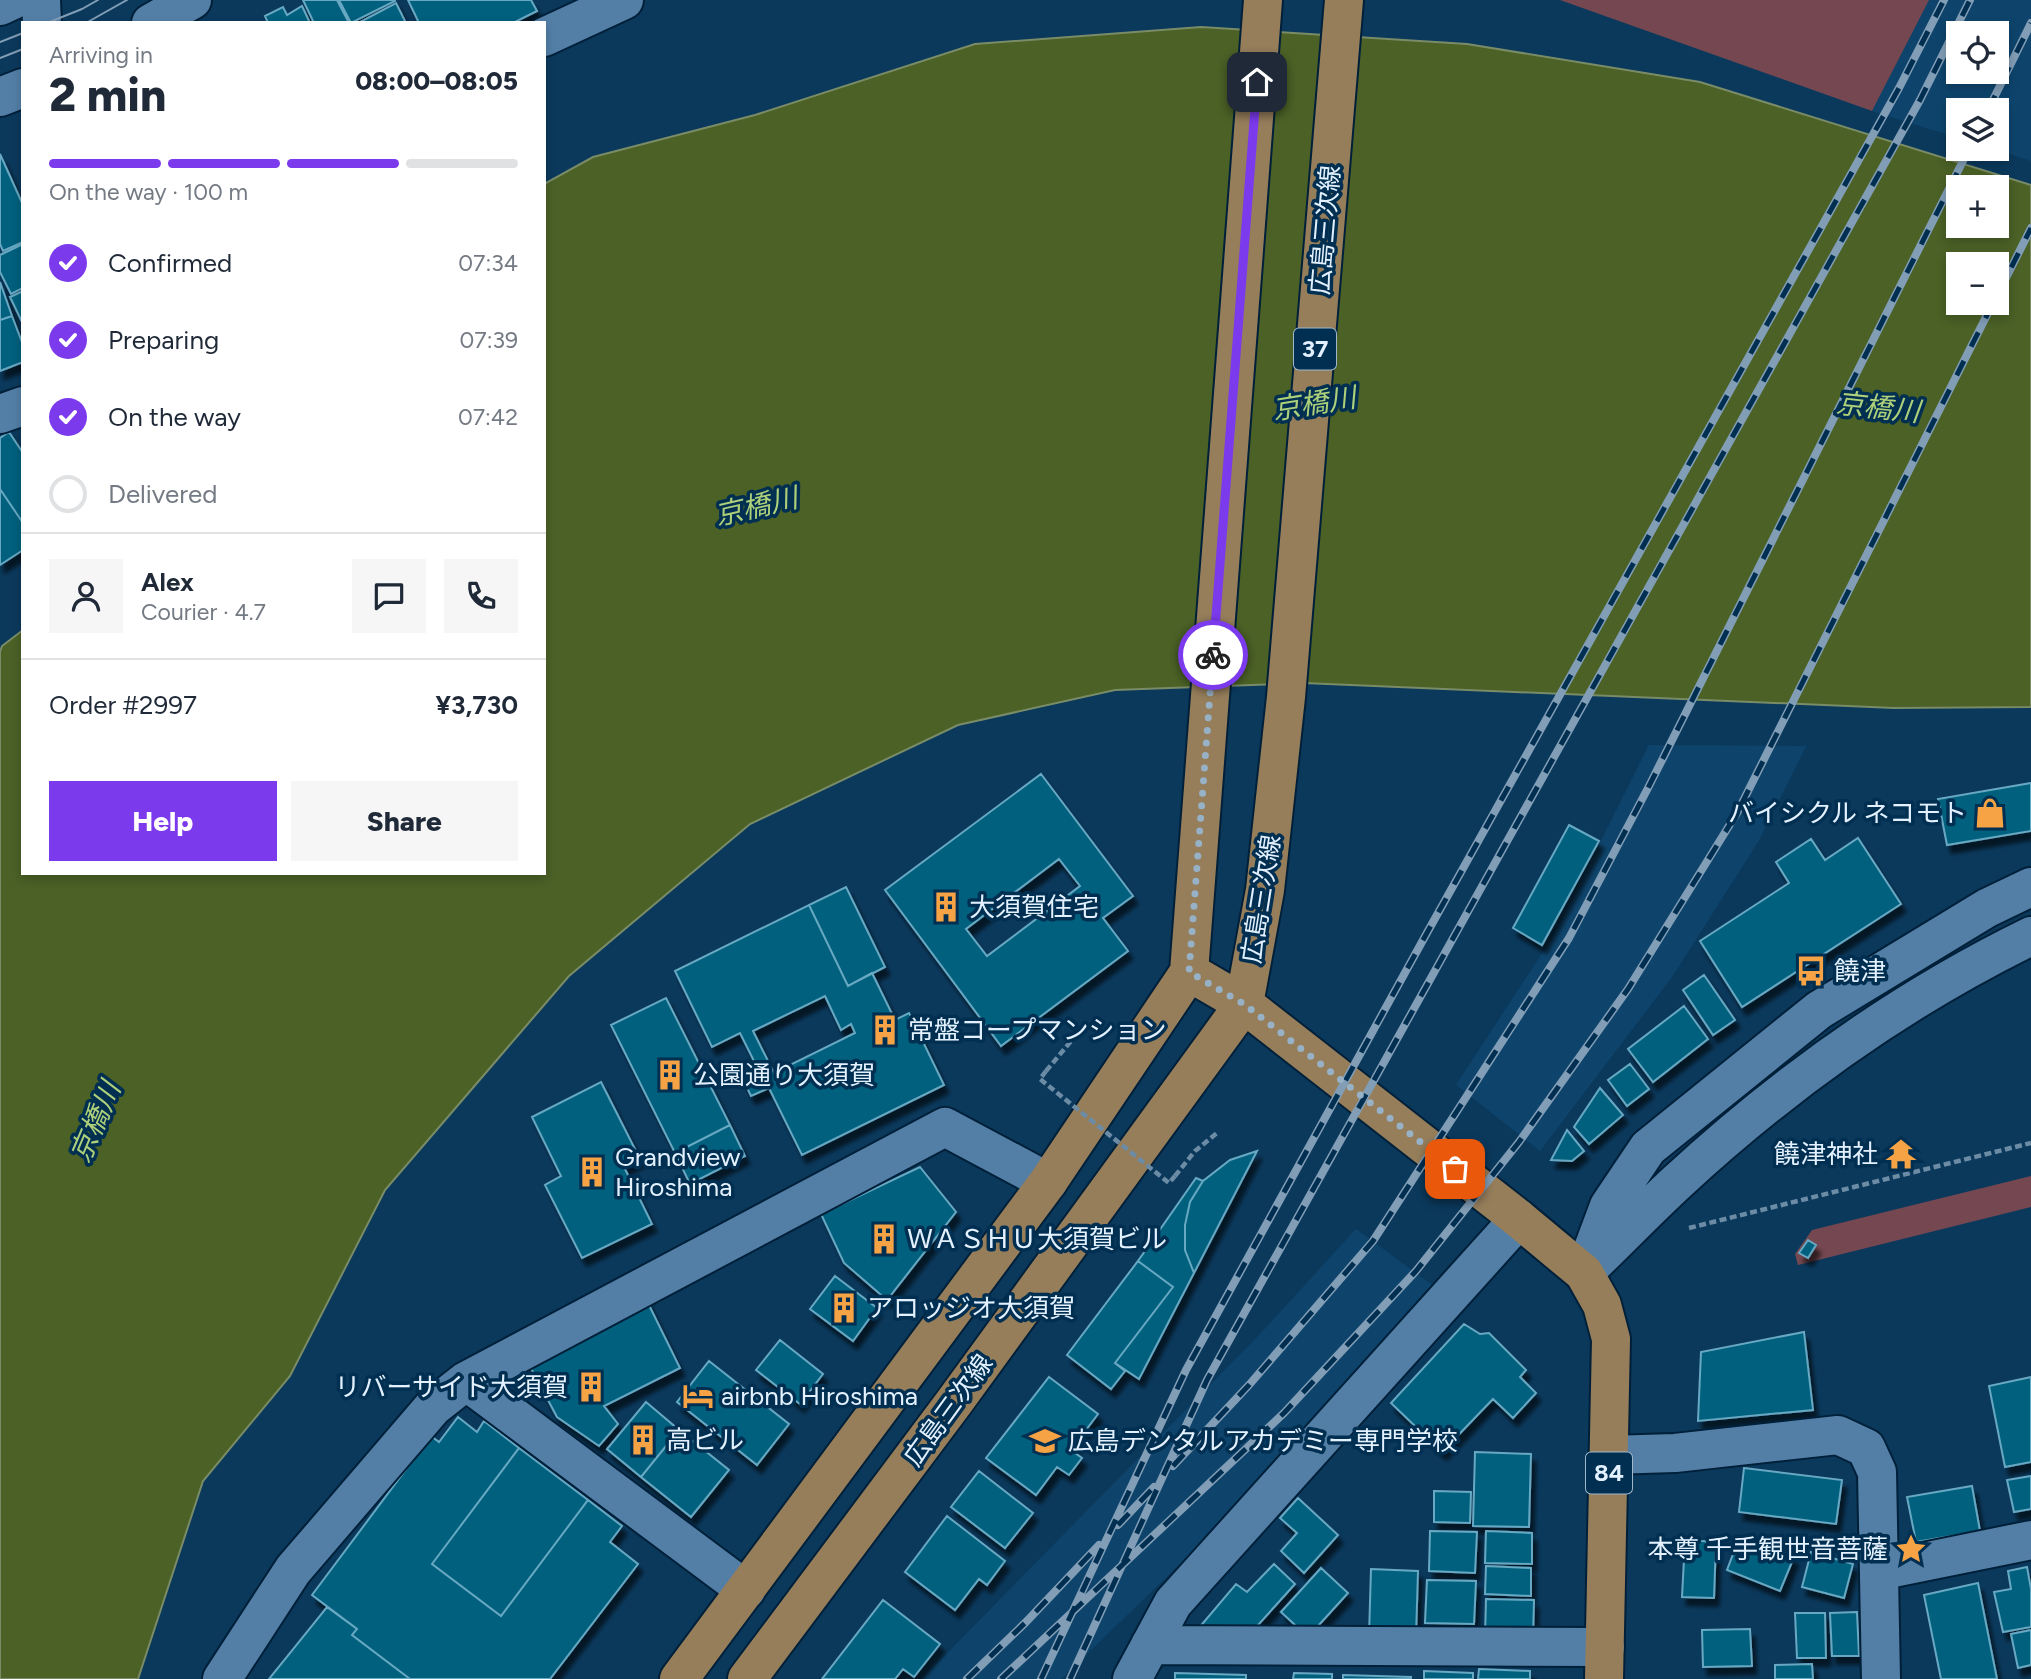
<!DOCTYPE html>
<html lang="en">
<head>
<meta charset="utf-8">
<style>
	:root { --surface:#fff; --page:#f6f6f7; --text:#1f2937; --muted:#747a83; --line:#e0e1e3; --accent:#7c3aed }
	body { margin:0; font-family:Figtree,"Noto Sans JP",sans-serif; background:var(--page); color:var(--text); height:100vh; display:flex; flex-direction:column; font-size:26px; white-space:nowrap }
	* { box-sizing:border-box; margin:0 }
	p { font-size:23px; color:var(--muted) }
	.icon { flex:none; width:38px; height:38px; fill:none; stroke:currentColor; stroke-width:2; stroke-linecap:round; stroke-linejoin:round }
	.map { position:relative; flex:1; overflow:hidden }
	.sheet { position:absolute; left:21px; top:21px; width:525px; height:854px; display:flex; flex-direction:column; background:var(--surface); border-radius:0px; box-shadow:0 4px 10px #0003 }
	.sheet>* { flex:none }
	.controls { position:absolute; left:1946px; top:21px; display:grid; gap:14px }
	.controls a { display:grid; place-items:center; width:63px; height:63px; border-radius:0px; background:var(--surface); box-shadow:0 4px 10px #0003; font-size:35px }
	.pin { position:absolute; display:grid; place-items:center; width:60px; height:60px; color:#fff; margin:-30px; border-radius:14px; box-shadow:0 4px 10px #0006 }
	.courier { position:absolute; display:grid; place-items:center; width:70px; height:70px; margin:-35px; border:5px solid #7c3aed; border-radius:50%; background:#fff; color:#222; box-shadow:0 2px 9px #0007 }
	.overview em { font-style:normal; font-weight:800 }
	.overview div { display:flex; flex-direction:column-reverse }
	.overview { display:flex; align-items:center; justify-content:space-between; height:119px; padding:0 28px }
	h1 { font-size:46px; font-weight:800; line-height:52px }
	.bar { display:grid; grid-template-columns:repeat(4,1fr); gap:10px 7px; align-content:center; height:84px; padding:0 28px }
	.bar i { height:9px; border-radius:5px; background:var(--line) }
	.bar .selected { background:var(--accent) }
	.bar p { grid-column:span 4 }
	.line { display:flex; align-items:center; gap:18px; padding:0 28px; border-top:2px solid var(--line) }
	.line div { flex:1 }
	.round { display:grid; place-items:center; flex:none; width:74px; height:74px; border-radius:0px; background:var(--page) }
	ol { padding:0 28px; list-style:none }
	li { display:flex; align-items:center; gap:21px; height:77px }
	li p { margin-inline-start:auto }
	li .icon { padding:7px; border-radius:50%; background:var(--accent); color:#fff; stroke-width:4 }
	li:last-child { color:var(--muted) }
	li i { width:38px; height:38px; border:4px solid var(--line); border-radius:50% }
	.action { display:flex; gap:14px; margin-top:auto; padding:14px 28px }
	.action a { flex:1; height:80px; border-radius:0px; background:var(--accent); color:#fff; font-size:28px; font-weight:800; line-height:80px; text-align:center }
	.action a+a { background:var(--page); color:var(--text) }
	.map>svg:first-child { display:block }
</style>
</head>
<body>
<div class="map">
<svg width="2031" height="1679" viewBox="0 0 2031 1679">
	<defs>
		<filter id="shadow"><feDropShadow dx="4.5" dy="8" stdDeviation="2" flood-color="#0009"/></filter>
	</defs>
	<rect width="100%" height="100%" fill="#0b395c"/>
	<path fill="#0e446c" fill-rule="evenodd" d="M1929 0H2031V161L1994 149H1997V110H1958V138L1872 111ZM1958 33H1997V72H1958Z
		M1649 745 1806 746 1758 842 1672 977 1540 1151 1456 1085 1552 938Z
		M1356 1229 1439 1290 1241 1505 1061 1679H922L1261 1333Z"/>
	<path fill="#754851" d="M1560 0H1929L1872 111Z
		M2031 1176V1207L1798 1265 1795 1254 1812 1230Z"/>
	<path fill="#4b6126" stroke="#798c67" stroke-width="2" fill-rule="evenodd" d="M1201 27 1467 44 1700 82 2031 185V707L1894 708 1304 683 1115 690 958 725 750 824 569 976 385 1190 290 1376 203 1481 138 1679H0V652L2 646 23 630V873H544V184L593 157 755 115 975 44ZM1958 187H1997V226H1958ZM1958 264H1997V303H1958Z"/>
	<path fill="#01617d" stroke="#67a8c3" stroke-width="2" fill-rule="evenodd" filter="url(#shadow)" d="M303 0H337L349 23H314Z
		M339 0H395V1L351 23Z
		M408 0H531L537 11 513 23H419Z
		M396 3 406 23H360V22Z
		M302 6 310 23H268L265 16 283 7 287 15Z
		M0 154 23 205V242L3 251 0 244Z
		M23 244V288L11 294 0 272V255Z
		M0 282 12 316 0 320Z
		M23 291V324L10 297Z
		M12 316 23 345V362L0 371V320Z
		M9 432 23 453V523L0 489V438Z
		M0 489 23 523V550L0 565Z
		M1041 774 1133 896 1103 918 1128 951 1001 1046 885 890ZM1059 859 1080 886 987 956 966 929Z
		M2031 783V831L1947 845 1938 799Z
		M1569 825 1599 841 1542 945 1513 928Z
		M1858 838 1901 904 1742 1007 1700 941 1789 883 1776 862 1811 839 1825 860Z
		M846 887 885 967 848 986 809 905Z
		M809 905 848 986 872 973 895 1020 909 1013 944 1085 802 1155 769 1088 751 1096 739 1071 755 1063 740 1033 712 1047 675 971ZM825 996 841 1030 851 1024 855 1033 774 1073 753 1031Z
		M1704 975 1735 1020 1713 1035 1683 990Z
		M666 998 730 1125 675 1153 611 1025Z
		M1684 1006 1708 1039 1653 1082 1628 1049Z
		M1630 1064 1649 1089 1627 1106 1608 1080Z
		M601 1082 640 1159 624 1167 652 1224 582 1258 545 1185 561 1176 532 1117Z
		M1600 1088 1623 1115 1589 1144 1574 1127Z
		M730 1125 745 1156 690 1184 675 1153Z
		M1567 1130 1584 1151 1572 1161 1551 1160Z
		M1257 1151 1194 1273 1185 1250V1225L1190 1202 1203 1181 1230 1160Z
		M920 1167 956 1212 887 1300 844 1263 821 1214Z
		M1196 1178 1203 1181 1190 1202 1185 1225V1250L1194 1273 1139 1379 1115 1363 1173 1287 1138 1261Z
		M1808 1240 1816 1245 1808 1258 1799 1253Z
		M1138 1261 1173 1287 1115 1363 1125 1371 1111 1389 1067 1355Z
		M835 1276 877 1308 853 1341 810 1309Z
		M645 1297 680 1368 604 1406 618 1424 599 1446 557 1417 525 1357Z
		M1464 1324 1480 1334 1489 1333 1526 1370 1520 1377 1536 1393 1513 1418 1493 1399 1442 1452 1391 1403Z
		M1804 1332 1813 1410 1698 1421 1701 1352Z
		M780 1340 823 1374 800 1404 756 1370Z
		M709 1361 789 1424 757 1465 677 1402Z
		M1049 1377 1098 1414 1071 1450 1082 1458 1069 1475 1057 1467 1036 1495 986 1458Z
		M2031 1377V1462L2005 1467 1989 1386Z
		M646 1402 679 1430 641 1477 607 1449Z
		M458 1417 477 1432 484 1421 519 1448 432 1564 501 1616 588 1500 622 1526 610 1542 638 1564 550 1679H410L352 1635 357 1629 312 1595 431 1436 439 1442Z
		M679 1430 729 1470 691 1517 641 1477Z
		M519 1448 588 1500 501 1616 432 1564Z
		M1475 1452 1531 1454 1529 1527 1473 1526Z
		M1744 1468 1842 1480 1836 1524 1739 1512Z
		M979 1471 1033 1513 1005 1548 951 1507Z
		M2031 1476V1509L2014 1512 2007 1480Z
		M1972 1486 1980 1531 1916 1542 1907 1497Z
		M1434 1491 1471 1492 1470 1523 1434 1522Z
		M1298 1498 1338 1535 1304 1573 1281 1551 1297 1533 1280 1518Z
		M947 1516 1005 1561 987 1585 979 1579 955 1610 905 1572Z
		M1430 1531 1477 1532 1475 1573 1429 1571Z
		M1486 1531 1532 1533V1564L1485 1563Z
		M1740 1536 1794 1557 1780 1591 1727 1570Z
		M1685 1540 1716 1542 1714 1598 1682 1597Z
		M1811 1552 1853 1564 1844 1598 1802 1587Z
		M1274 1564 1295 1584 1250 1634 1198 1629 1236 1584 1247 1592Z
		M1486 1566 1531 1568V1596L1485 1594Z
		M2027 1567 2031 1589V1627L2003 1632 1994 1592 2011 1589 2008 1571Z
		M1321 1568 1348 1593 1308 1637 1281 1612Z
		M1371 1569 1418 1571 1416 1637 1369 1636Z
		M1427 1580 1476 1581 1474 1624 1425 1623Z
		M1978 1583 1997 1679H1941L1924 1595Z
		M1486 1599 1534 1600 1533 1638 1485 1637Z
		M883 1600 940 1644 914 1677 903 1669 895 1679H822Z
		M327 1607 357 1629 352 1635 410 1679H269Z
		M1857 1612 1859 1656H1832L1830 1613Z
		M1795 1613H1825L1826 1658H1797Z
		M1750 1629 1752 1666 1703 1667 1702 1630Z
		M2031 1630V1665L2018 1668 2011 1634Z
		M1812 1664 1813 1679H1775V1665Z
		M1479 1669 1530 1671V1679H1478Z
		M1424 1671 1473 1673V1679H1424Z
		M1175 1673 1246 1675V1679H1175Z
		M1294 1673 1332 1674V1679H1293Z
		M1343 1675 1411 1677V1679H1343Z"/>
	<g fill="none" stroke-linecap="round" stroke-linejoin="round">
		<g stroke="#002039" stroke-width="42">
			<path id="minor" d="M544 37 624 0
				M0 414 23 406
				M466 1381 746 1590
				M1609 1455 1675 1453 1838 1435 1866 1448 1877 1472 1881 1679
				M1879 1571 2031 1540
				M1150 1645 1605 1647
				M222 1679 293 1570 433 1407 466 1381 945 1127 1048 1182
				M1132 1679 1173 1603 1519 1219"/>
		</g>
		<g stroke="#002039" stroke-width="42">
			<path id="tertiary" d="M41 0 42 23
				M0 6 13 0
				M151 23 192 0
				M0 97 23 88
				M1592 1265C1620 1238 1648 1209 1676 1183 1782 1085 1902 999 2031 936
				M1584 1273 1609 1206 1648 1148 1819 1010 1987 908 2031 887"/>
		</g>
		<g stroke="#002039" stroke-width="42">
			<path id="primary" d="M1189 972 1244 1004 1519 1219 1584 1273 1602 1305 1611 1339 1604 1679
				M679 1679 1048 1182 1189 972 1263 0
				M747 1679 955 1401 1244 1004 1265 890 1286 697 1344 0"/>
		</g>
		<path stroke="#6c8ca5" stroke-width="4.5" stroke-dasharray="7 3.5" stroke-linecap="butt" d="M1046 1071 1087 1022
			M1175 1176 1195 1151 1217 1133
			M1689 1228 2031 1143"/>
		<use href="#minor" stroke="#537fa7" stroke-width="38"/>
		<use href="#tertiary" stroke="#537fa7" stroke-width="38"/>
		<use href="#primary" stroke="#967e5b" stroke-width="38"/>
		<path stroke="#829eb6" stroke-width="2" d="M47 23 82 9 98 0
			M86 23 127 0
			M0 42 23 33
			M0 58 23 49"/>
		<g stroke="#829eb6" stroke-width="8">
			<path id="rail" d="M1988 110 2031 23
				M1997 296 2031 228
				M1173 1466 1249 1385 1373 1241 1569 938 1648 788 1969 149
				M1118 1525 1154 1487
				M967 1679 1026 1622 1099 1545
				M1001 1679 1284 1413 1416 1271 1519 1142 1628 989 1737 813 1993 303
				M1041 1679 1186 1370 1428 931 1899 88 1944 0
				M1070 1679 1207 1380 1920 100 1970 0"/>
		</g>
		<use href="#rail" stroke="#002f51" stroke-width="5" stroke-dasharray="16" stroke-linecap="butt"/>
		<path stroke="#6c8ca5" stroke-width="4.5" stroke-dasharray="7 3.5" stroke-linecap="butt" d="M1046 1071 1040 1079 1169 1183 1175 1176"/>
	</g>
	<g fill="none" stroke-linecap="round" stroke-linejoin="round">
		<path stroke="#97b1c6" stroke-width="7" stroke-dasharray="0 12.6" d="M1213 655 1189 972 1244 1004 1455 1169"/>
		<path stroke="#7c3aed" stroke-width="9" d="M1213 655 1257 82"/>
	</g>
	<defs>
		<g id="shop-bare" transform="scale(2.415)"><path d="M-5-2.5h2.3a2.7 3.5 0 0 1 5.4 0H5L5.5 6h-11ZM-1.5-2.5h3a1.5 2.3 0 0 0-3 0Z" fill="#f5a345" stroke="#002f51" stroke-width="2.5" paint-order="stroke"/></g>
		<g id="building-bare" transform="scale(2.415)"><path d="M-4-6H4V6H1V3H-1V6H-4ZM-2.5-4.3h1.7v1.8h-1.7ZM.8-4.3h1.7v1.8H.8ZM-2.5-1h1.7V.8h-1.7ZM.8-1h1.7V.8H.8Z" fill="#f5a345" stroke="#002f51" stroke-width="2.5" paint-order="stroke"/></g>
		<g id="bus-bare" transform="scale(2.415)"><path d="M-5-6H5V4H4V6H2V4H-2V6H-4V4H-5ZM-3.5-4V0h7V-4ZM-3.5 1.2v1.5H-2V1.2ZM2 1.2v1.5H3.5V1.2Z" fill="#f5a345" stroke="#002f51" stroke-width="2.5" paint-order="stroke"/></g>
		<g id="temple-bare" transform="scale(2.415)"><path d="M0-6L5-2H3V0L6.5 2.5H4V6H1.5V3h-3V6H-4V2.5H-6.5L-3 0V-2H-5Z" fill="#f5a345" stroke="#002f51" stroke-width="2.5" paint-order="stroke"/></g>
		<g id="hotel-bare" transform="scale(2.415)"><path d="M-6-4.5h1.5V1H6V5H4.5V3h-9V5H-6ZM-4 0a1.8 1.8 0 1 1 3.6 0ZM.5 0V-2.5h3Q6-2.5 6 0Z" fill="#f5a345" stroke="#002f51" stroke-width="2.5" paint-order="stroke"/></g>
		<g id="school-bare" transform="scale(2.415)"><path d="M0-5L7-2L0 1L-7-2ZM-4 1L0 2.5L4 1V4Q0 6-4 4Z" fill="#f5a345" stroke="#002f51" stroke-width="2.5" paint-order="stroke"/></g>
		<g id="sight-bare" transform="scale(2.415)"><path d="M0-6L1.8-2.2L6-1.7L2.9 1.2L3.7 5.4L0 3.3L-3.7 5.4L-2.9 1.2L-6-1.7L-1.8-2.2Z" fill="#f5a345" stroke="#002f51" stroke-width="2.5" paint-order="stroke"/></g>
	</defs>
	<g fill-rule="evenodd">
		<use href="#shop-bare" x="1990" y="813"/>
		<use href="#building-bare" x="946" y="907"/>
		<use href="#bus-bare" x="1811" y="971"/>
		<use href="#building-bare" x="885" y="1030"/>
		<use href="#building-bare" x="670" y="1075"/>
		<use href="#temple-bare" x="1901" y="1154"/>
		<use href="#building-bare" x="592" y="1172"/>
		<use href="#building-bare" x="884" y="1239"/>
		<use href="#building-bare" x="844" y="1308"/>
		<use href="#building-bare" x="591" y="1387"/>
		<use href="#hotel-bare" x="698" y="1396"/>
		<use href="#building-bare" x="643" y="1440"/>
		<use href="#school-bare" x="1045" y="1441"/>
		<use href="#sight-bare" x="1911" y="1549"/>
	</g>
	<g text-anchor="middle" stroke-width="7" stroke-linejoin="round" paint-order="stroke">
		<g fill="#002f51" stroke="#9fb7cb" stroke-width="2">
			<rect x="1294" y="328.5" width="42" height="41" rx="5"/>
			<rect x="1586" y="1452.5" width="46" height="41" rx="5"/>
		</g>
		<g font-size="24" font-weight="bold" fill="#e3f1ff">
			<text x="1315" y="357">37</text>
			<text x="1609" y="1481">84</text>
		</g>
		<g font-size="26" fill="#e3f1ff" stroke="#002f51">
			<text transform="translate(1325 230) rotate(-85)" y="9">広島三次線</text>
			<text transform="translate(1261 899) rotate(-81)" y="9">広島三次線</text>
			<text transform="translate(948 1410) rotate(-54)" y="9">広島三次線</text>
		</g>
		<g font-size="26" fill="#e3f1ff" stroke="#002f51" text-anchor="start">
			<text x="1967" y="822" text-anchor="end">バイシクル ネコモト</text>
			<text x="969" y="916">大須賀住宅</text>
			<text x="1834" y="980">饒津</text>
			<text x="908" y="1039">常盤コープマンション</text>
			<text x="693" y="1084">公園通り大須賀</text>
			<text x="1878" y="1163" text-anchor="end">饒津神社</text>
			<text x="615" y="1166">Grandview<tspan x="615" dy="30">Hiroshima</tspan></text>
			<text x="907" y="1248">ＷＡＳＨＵ大須賀ビル</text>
			<text x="867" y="1317">アロッジオ大須賀</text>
			<text x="568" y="1396" text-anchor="end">リバーサイド大須賀</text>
			<text x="721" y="1405">airbnb Hiroshima</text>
			<text x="666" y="1449">高ビル</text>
			<text x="1068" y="1450">広島デンタルアカデミー専門学校</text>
			<text x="1888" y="1558" text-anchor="end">本尊 千手観世音菩薩</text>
		</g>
		<g font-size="28" font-style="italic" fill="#aed07a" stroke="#002f51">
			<text transform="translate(1314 403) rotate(-9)" y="10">京橋川</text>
			<text transform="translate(1878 407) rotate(6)" y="10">京橋川</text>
			<text transform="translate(756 506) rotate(-13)" y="10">京橋川</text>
			<text transform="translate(95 1122) rotate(-67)" y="10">京橋川</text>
		</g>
	</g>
</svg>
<div class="controls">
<a><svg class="icon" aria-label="locate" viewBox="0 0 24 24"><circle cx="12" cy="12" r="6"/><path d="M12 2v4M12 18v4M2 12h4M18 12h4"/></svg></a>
<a><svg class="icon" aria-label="layers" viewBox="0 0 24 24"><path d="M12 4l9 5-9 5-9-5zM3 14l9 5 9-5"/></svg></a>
<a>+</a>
<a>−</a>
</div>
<div class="pin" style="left:1455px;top:1169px;background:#ea580c"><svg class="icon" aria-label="bag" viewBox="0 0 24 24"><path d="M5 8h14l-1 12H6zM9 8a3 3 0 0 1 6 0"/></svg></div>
<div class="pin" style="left:1257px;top:82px;background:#1f2937"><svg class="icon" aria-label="home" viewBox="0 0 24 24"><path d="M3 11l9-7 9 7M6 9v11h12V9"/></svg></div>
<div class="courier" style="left:1213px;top:655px"><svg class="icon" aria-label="bike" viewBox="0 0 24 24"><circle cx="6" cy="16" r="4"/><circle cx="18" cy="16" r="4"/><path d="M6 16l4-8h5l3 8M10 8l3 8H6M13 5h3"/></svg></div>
<section class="sheet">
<div class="overview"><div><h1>2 min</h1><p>Arriving in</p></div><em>08:00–08:05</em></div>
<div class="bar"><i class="selected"></i><i class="selected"></i><i class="selected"></i><i></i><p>On the way · 100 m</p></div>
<ol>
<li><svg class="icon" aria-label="check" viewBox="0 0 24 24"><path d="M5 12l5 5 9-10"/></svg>Confirmed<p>07:34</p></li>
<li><svg class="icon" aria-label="check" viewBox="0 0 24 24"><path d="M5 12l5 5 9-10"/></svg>Preparing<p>07:39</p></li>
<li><svg class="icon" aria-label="check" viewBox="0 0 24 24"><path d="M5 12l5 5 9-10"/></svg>On the way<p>07:42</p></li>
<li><i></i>Delivered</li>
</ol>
<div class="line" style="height:126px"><a class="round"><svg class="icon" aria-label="person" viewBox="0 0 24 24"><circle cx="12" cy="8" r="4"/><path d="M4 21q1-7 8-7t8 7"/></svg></a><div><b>Alex</b><p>Courier · 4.7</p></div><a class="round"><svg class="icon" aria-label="chat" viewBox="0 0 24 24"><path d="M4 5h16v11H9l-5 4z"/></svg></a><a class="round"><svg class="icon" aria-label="phone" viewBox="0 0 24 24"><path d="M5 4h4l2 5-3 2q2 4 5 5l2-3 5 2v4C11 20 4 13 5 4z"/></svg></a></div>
<div class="line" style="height:91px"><div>Order #2997</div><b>¥3,730</b></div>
<div class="action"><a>Help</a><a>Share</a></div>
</section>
</div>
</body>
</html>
